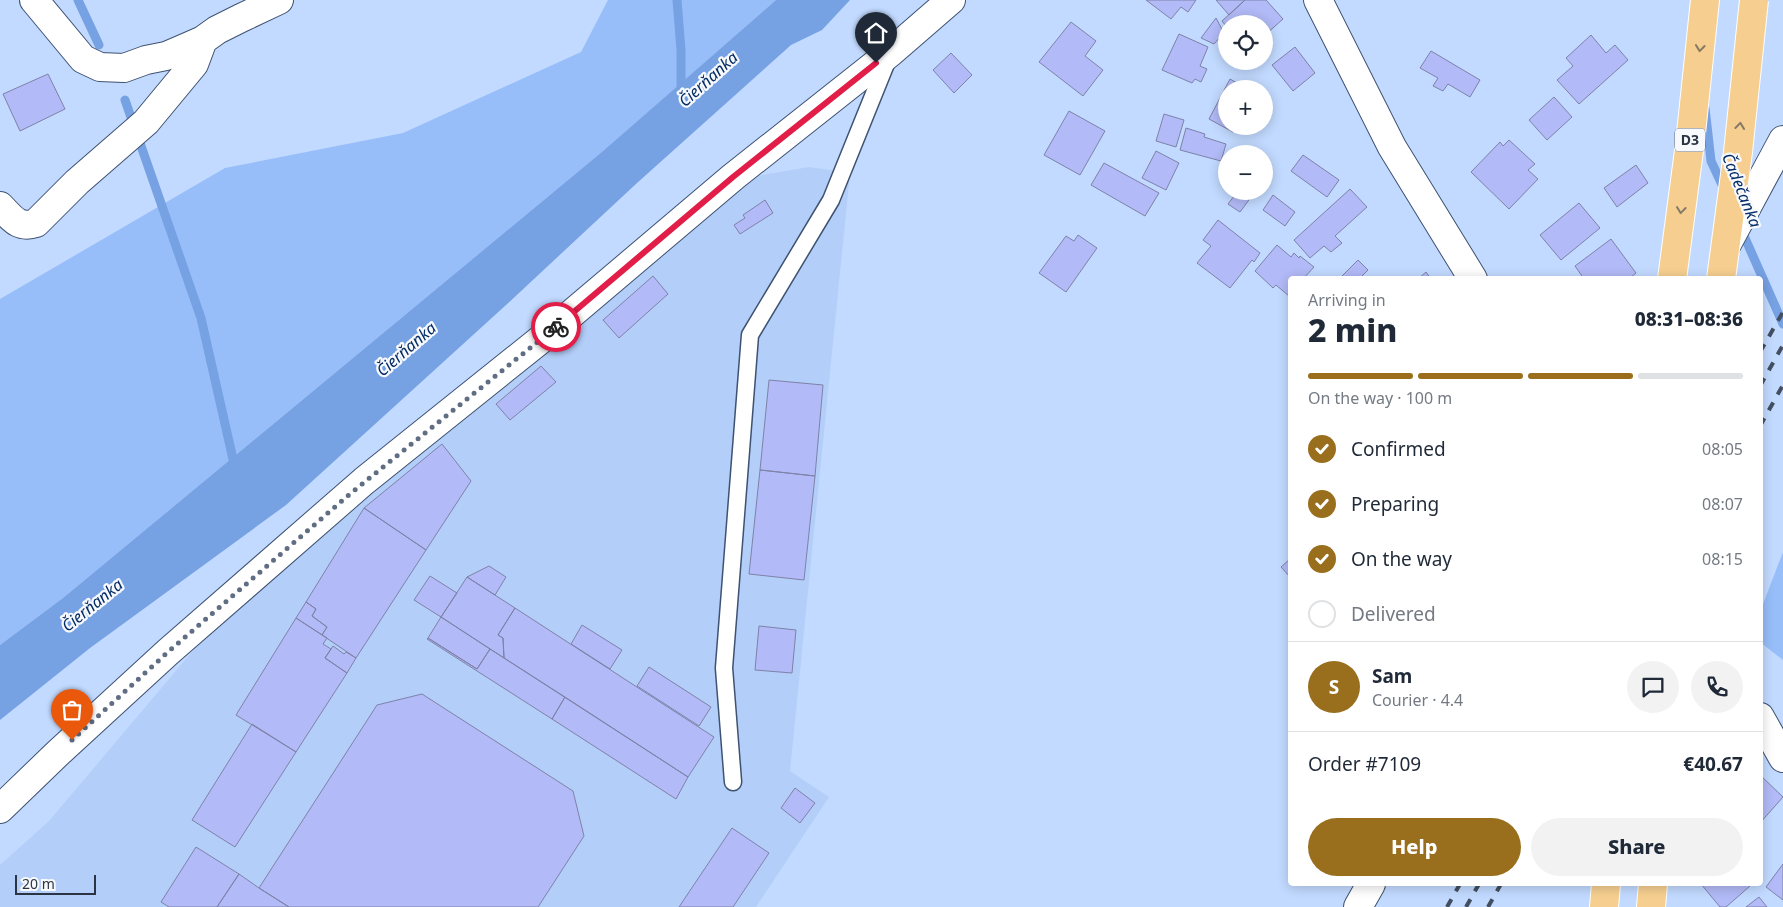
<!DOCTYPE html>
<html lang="en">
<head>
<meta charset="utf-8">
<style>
	:root { --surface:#fff; --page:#f2f2f3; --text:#1f2937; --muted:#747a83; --line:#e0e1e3; --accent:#996e1c }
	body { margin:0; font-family:"Noto Sans",sans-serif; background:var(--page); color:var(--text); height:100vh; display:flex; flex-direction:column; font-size:19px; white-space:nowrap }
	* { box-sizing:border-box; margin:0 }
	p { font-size:16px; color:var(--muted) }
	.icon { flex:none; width:28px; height:28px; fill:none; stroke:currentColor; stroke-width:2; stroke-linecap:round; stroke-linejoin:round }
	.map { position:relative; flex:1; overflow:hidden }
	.sheet { position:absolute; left:1288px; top:276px; width:475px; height:610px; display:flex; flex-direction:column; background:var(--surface); border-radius:5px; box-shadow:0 2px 12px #0003 }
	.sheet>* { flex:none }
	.tools { position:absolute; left:1218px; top:15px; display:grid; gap:10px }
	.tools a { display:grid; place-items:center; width:55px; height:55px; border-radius:50%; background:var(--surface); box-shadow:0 2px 12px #0003; font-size:25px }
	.scale { position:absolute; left:15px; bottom:12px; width:81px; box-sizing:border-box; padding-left:5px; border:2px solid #2b3442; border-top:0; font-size:14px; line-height:18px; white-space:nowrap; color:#2b3442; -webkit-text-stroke:4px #f7f9fd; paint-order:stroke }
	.pin { position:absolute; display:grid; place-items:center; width:42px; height:42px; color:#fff; margin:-51px -21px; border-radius:50% 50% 50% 0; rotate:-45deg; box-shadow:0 0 5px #0007 }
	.pin .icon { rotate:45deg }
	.courier { position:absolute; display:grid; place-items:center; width:50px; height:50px; margin:-25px; border:4px solid #e11d48; border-radius:50%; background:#fff; color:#222; box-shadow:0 1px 6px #0007 }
	.overview em { font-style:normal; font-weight:800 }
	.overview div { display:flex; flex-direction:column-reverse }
	.overview { display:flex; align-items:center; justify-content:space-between; height:85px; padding:0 20px }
	h1 { font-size:32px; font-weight:800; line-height:38px }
	.bar { display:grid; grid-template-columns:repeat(4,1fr); gap:8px 5px; align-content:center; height:60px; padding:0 20px }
	.bar i { height:6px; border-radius:4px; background:var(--line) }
	.bar .current { background:var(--accent) }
	.bar p { grid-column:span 4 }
	.line { display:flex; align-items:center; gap:12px; padding:0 20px; border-top:1px solid var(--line) }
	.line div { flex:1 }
	.round { display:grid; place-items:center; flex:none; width:52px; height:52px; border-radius:26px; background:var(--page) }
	ol { padding:0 20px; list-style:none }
	li { display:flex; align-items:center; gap:15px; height:55px }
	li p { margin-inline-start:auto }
	li .icon { padding:5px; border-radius:50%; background:var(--accent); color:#fff; stroke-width:4 }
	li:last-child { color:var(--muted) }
	li i { width:28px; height:28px; border:2px solid var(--line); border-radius:50% }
	.primary-button { display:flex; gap:10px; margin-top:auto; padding:10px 20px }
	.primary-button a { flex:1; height:58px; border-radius:30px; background:var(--accent); color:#fff; font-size:20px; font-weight:800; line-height:58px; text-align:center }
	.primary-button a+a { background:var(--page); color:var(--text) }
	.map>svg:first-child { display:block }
</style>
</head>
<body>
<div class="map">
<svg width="1783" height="907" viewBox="0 0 1783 907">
	<rect width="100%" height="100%" fill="#c2daff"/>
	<path fill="#b3cef9" d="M809 167 850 173 790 771 829 797 756 907H0V865L49 821 218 621 756 176Z"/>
	<path fill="#97bef9" d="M608 0H776L603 151 63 598 0 645V299L225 168 403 133 581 52Z
		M1783 552V660L1760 642V612Z"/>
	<path fill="#76a1e3" d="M776 0H850L822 30 791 45 637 183 506 305 286 505 90 648 0 720V645L63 598 603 151Z"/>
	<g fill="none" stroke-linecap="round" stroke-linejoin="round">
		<path stroke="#76a1e3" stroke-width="9" d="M78 0 99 45
			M677 0 681 50V95
			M125 100 201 318 235 468
			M1705 108 1711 161 1725 191
			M1741 229 1783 324"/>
	</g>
	<path fill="#b2baf7" stroke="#7e82a8" d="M1146 0H1196L1188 12 1181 7 1171 19Z
		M1216 0H1245L1229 15Z
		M1245 0H1266L1283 19 1264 36V24H1226V26L1222 21Z
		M1216 18 1224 33 1214 44 1201 38Z
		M1071 22 1096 41 1085 56 1103 70 1083 96 1039 62Z
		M1179 34 1208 47 1200 66 1207 69 1201 82 1195 79 1192 83 1162 70Z
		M1591 35 1606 53 1615 45 1628 60 1579 104 1557 80 1573 66 1566 58Z
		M1295 47 1315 73 1293 91 1272 65Z
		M1431 51 1480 80 1470 97 1448 84 1443 91 1433 86 1438 78 1420 68Z
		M951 53 972 75 954 93 933 70Z
		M48 74 65 109 20 131 3 94Z
		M1230 79 1248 89H1226V126H1236L1233 132 1209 119Z
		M1554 97 1572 117 1547 140 1529 120Z
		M1069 111 1105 131 1080 175 1044 155Z
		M1164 114 1184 120 1176 147 1156 141Z
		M1186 128 1205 134 1204 137 1226 144 1221 161 1180 150Z
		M1509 140 1535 164 1528 170 1538 179 1509 209 1471 172 1500 142 1503 146Z
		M1156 151 1179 163 1166 190 1142 178Z
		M1303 155 1339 180 1327 197 1291 171Z
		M1104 163 1159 193 1145 216 1091 185Z
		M1636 165 1648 183 1617 207 1604 188Z
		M1350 189 1367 207 1335 236 1342 243 1331 252 1324 246 1310 258 1294 240Z
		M1238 191H1249L1254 193 1240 212 1228 204Z
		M1273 195 1295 212 1285 226 1263 210Z
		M765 200 773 213 740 234 734 225 745 218 743 215Z
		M1579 203 1600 228 1561 260 1540 235Z
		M1218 220 1260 253 1254 262 1252 260 1230 288 1197 263 1211 246 1203 240Z
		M1078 235 1097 248 1066 292 1039 273 1066 236 1074 241Z
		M1611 239 1636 273 1629 279H1584L1575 266Z
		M1277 245 1291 257 1294 253 1299 258 1300 256 1314 267 1303 279H1290V294L1289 296 1276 285 1273 288 1255 271Z
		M1358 260 1368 270 1359 279H1339Z
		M1426 272 1431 279H1418Z
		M653 276 668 294 619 338 603 320Z
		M541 366 556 382 510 420 496 404Z
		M769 380 823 385 815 476 760 470Z
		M442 444 471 481 426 550 364 508Z
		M760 470 815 476 804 580 749 574Z
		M364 508 426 550 356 658 322 635 327 627 312 616 316 609 306 602Z
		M1290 559V577L1281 567Z
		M489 566 506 577 495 595 467 577Z
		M430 576 457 593 441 617 414 600Z
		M467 577 515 608 498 635 503 638 504 658 441 617Z
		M306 602 316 609 312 616 327 627 322 635 296 618Z
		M515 608 714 737 688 777 504 658 503 638 498 635Z
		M441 617 490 649 477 669 428 638Z
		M296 618 327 638 323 644 331 649 325 658 347 673 296 752 236 715Z
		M582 625 622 650 610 669 571 644Z
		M759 626 796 630 792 673 755 670Z
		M428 638 477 669 490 649 565 697 552 719 427 639Z
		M333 646 344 654 346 652 356 658 347 673 325 658Z
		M649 667 711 707 699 726 637 686Z
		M422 694 573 791 584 836 538 907H289L259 888 377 705Z
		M565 697 688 777 676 799 552 719Z
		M252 724 296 752 235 847 192 820Z
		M1760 775 1783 797 1760 823Z
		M795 788 815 803 800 823 781 808Z
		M732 828 769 853 733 907H679Z
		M196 847 239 874 217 907H169L161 902Z
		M1783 864V900L1766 887Z
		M239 874 259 888 289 907H217Z
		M1701 884H1748L1750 886 1726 907H1720Z
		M1759 897 1767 907H1746Z"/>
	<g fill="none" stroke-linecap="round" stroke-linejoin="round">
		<g stroke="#3e5271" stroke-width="19">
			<path id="lane" d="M733 782 724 668 750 335 831 200 888 59"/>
		</g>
		<g stroke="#3e5271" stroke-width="30">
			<path id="street" d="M34 0 83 59 100 67 124 68 146 60 166 56 187 47 203 40 217 30 241 18 279 0
				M0 206C12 218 18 229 36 223L77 182 146 122 194 64 203 40
				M1760 717 1783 758
				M0 809 58 753 168 652 364 481 550 332 733 177 891 52 951 0"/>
		</g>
		<g stroke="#3e5271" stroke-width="30">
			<path id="secondary" d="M1318 0 1392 147 1473 279
				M1727 244 1783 140
				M1358 907 1371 884"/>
		</g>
		<g stroke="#fff" stroke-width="30">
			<path id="highway" d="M1672 279 1690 143 1705 0
				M1604 907 1606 884
				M1651 907 1653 884"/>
		</g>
		<use href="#lane" stroke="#fff" stroke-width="16"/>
		<use href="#street" stroke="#fff" stroke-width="28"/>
		<use href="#secondary" stroke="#fff" stroke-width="28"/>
		<use href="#highway" stroke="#f6cf90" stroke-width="28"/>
		<path stroke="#434f60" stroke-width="4" stroke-dasharray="9 9" stroke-linecap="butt" d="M1760 352 1783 312
			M1760 386 1783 345
			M1760 426 1783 385
			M1447 907 1460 884
			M1466 907 1479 884
			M1488 907 1501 884"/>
		<g stroke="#fff" stroke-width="30" stroke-linecap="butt">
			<path id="highway-bridge" d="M1721 279 1738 152 1754 0"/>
		</g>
		<use href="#highway-bridge" stroke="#f6cf90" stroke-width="28"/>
	</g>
	<defs><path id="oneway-chevron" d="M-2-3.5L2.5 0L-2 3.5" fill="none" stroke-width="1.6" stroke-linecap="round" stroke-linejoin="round" transform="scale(1.25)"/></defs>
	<g stroke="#867a65">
		<use href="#oneway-chevron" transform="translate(1700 48) rotate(96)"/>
		<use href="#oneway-chevron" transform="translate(1740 126) rotate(-84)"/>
		<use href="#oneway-chevron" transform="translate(1681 210) rotate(97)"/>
	</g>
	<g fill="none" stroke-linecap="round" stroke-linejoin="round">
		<path stroke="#606e84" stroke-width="5" stroke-dasharray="0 9" d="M72 740 168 652 351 493 556 327"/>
		<path stroke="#e11d48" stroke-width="6" d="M556 327 733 177 876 63"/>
	</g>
	<g text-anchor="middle" stroke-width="4.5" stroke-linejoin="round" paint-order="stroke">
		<rect fill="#f7f9fd" stroke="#686f7a" stroke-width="1" x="1675" y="128.5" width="30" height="23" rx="4"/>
		<g font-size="14" font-weight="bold" fill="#2b3442">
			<text x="1690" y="145">D3</text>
		</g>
		<g font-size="16" font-style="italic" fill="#042c66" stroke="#f7f9fd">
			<text transform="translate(708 79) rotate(-42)" y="6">Čierňanka</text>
			<text transform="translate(1742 190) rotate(68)" y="6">Čadečanka</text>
			<text transform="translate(406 349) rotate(-41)" y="6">Čierňanka</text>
			<text transform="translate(92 605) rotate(-39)" y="6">Čierňanka</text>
		</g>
	</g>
</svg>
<div class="tools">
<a><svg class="icon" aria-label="locate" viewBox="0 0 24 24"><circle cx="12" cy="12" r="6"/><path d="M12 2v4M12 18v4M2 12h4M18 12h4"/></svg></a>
<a>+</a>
<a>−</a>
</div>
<div class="scale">20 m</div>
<div class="pin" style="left:72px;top:740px;background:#ea580c"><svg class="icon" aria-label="bag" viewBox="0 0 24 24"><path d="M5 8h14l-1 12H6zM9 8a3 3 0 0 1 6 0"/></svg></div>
<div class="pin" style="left:876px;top:63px;background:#1f2937"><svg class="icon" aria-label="home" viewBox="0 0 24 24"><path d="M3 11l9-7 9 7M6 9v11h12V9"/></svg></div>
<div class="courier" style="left:556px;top:327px"><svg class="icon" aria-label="bike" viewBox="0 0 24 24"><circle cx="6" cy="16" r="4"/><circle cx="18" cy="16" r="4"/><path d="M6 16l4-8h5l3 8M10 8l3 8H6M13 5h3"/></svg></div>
<section class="sheet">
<div class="overview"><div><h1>2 min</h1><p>Arriving in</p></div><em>08:31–08:36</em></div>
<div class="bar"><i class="current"></i><i class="current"></i><i class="current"></i><i></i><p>On the way · 100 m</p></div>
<ol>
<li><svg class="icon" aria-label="check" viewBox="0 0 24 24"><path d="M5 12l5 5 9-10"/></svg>Confirmed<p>08:05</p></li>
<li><svg class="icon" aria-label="check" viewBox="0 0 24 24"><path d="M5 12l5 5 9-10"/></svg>Preparing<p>08:07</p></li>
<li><svg class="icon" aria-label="check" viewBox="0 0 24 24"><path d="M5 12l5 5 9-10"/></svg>On the way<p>08:15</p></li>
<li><i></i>Delivered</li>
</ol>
<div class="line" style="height:90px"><b class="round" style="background:var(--accent);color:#fff">S</b><div><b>Sam</b><p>Courier · 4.4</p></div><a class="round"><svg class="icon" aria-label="chat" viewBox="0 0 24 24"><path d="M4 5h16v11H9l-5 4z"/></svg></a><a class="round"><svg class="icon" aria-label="phone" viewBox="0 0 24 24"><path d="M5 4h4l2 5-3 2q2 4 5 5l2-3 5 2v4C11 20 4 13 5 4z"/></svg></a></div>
<div class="line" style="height:65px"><div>Order #7109</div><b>€40.67</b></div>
<div class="primary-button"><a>Help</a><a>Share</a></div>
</section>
</div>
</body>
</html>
